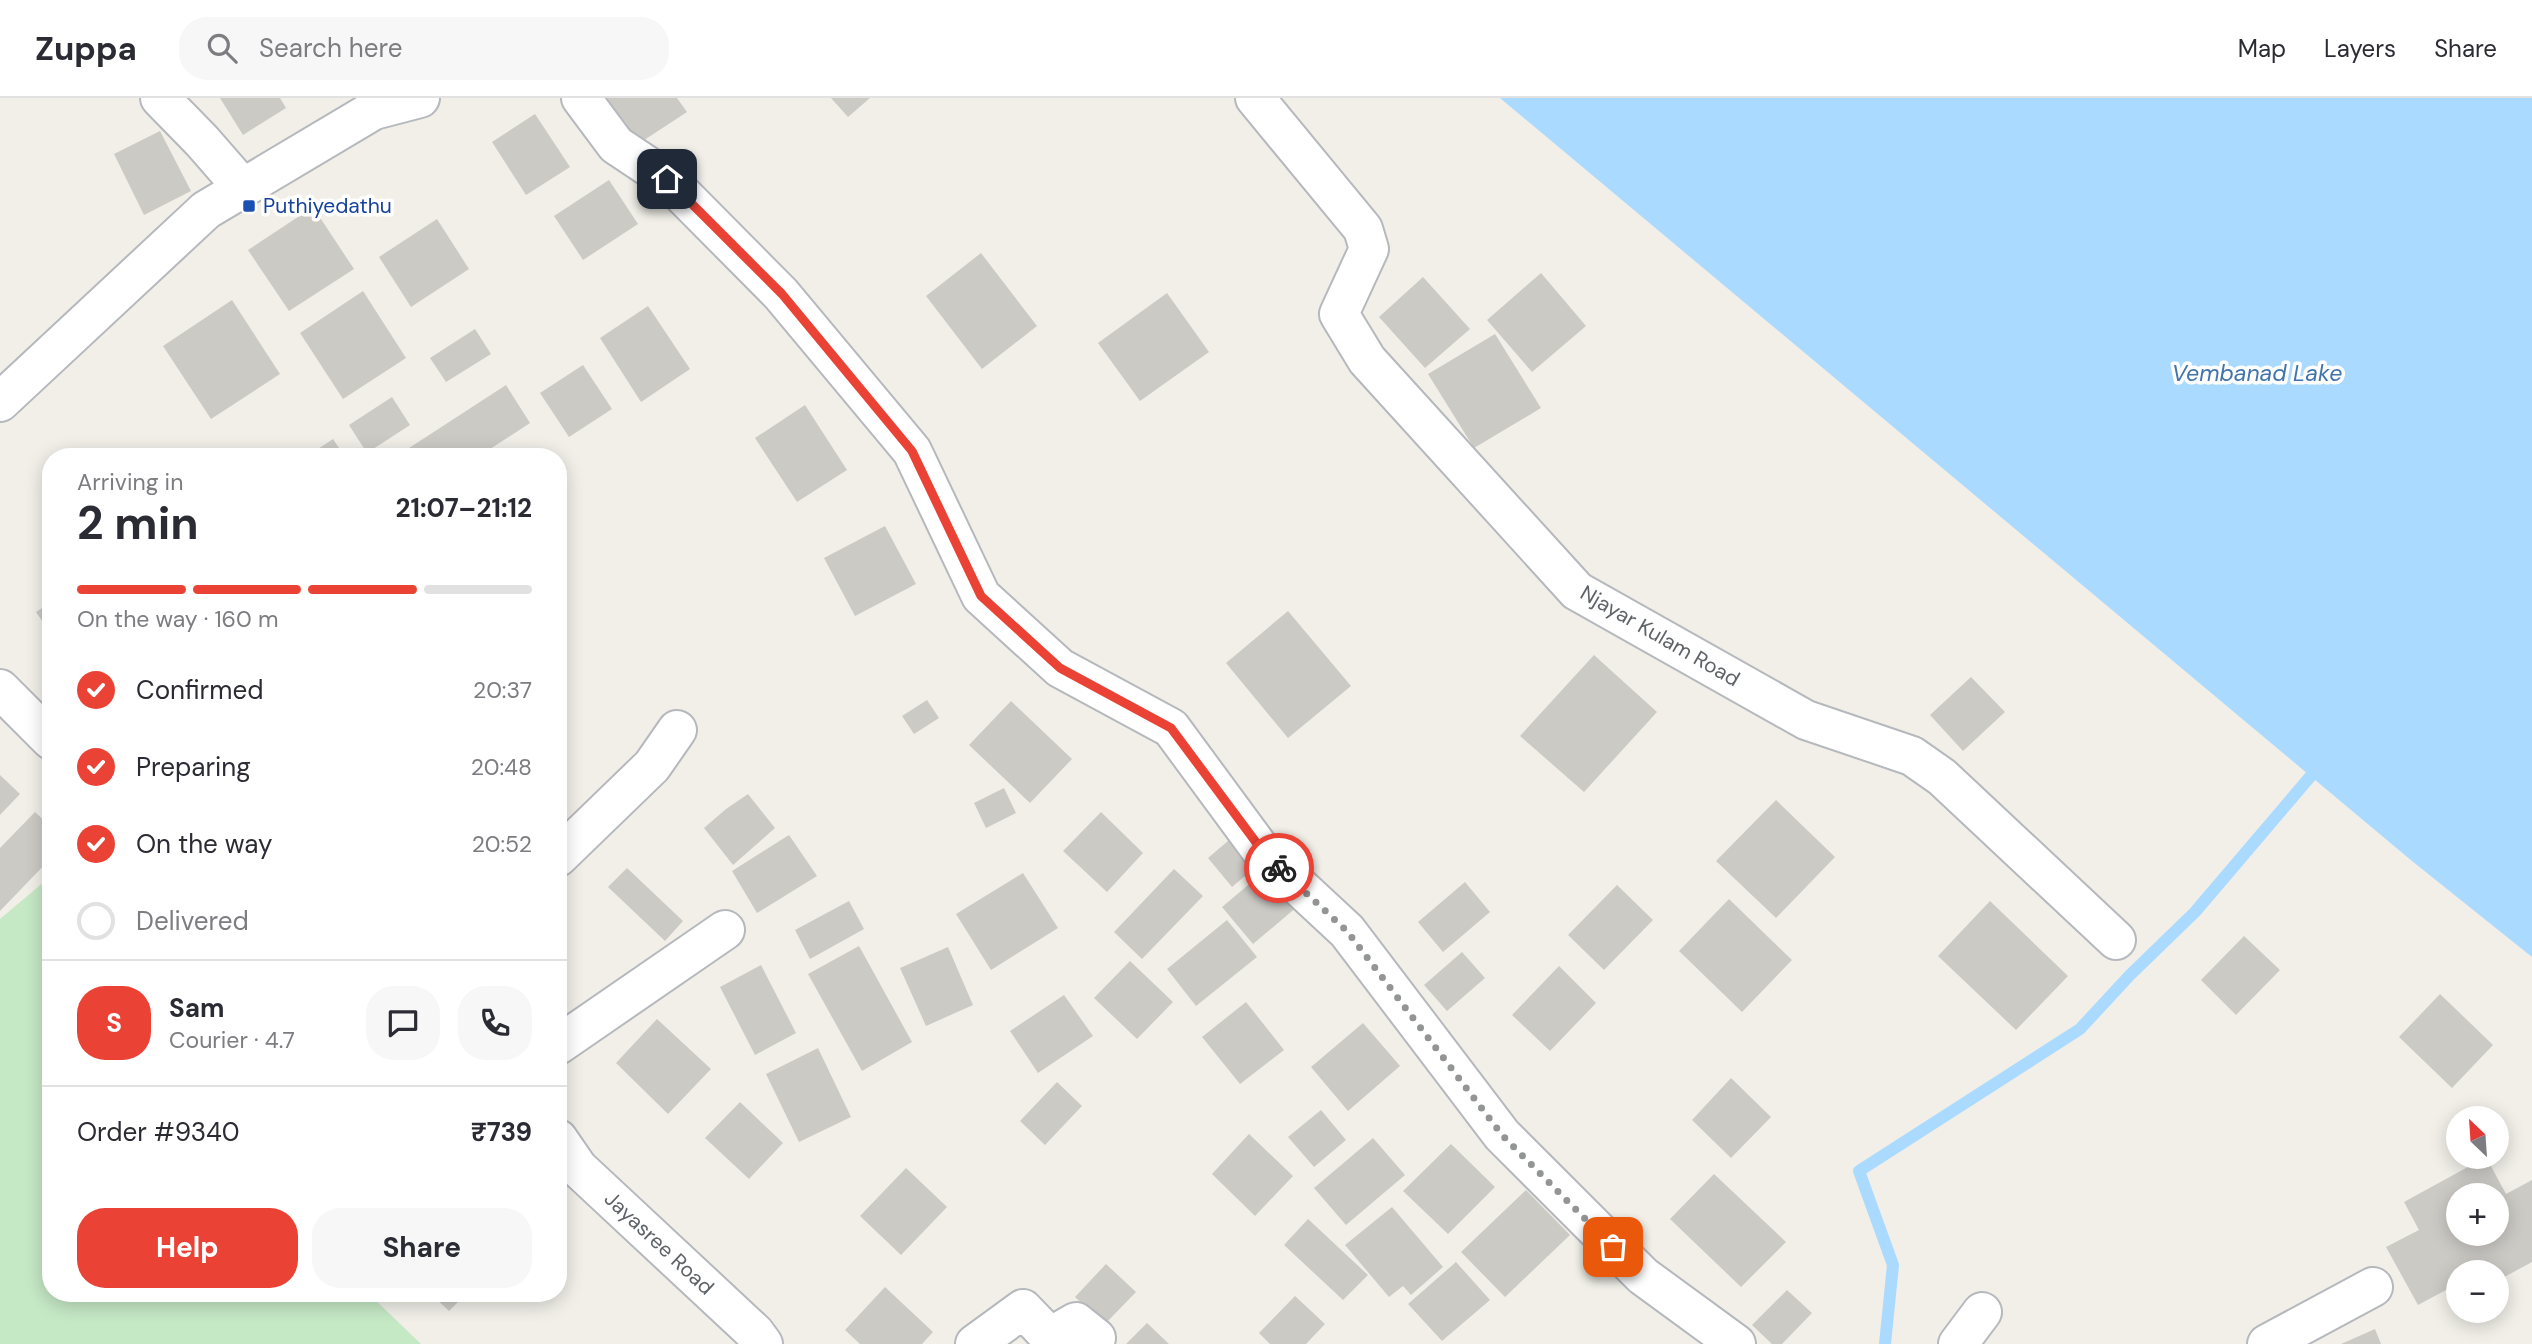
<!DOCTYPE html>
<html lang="en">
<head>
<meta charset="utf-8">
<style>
	:root { --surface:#fff; --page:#f7f7f7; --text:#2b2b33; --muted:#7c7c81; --line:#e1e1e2; --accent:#ea4335 }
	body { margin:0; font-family:"DM Sans",sans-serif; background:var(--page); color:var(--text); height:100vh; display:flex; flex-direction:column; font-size:26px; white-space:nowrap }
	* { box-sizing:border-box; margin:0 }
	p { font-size:23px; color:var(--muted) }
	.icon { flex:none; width:38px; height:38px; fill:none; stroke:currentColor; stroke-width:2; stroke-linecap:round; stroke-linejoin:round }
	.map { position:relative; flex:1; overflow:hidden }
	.side { position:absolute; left:42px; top:350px; width:525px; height:854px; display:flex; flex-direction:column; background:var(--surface); border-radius:28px; box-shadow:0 4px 18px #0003 }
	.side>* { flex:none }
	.needle { width:46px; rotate:335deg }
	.tools { position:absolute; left:2446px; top:1008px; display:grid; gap:14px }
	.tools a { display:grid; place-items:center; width:63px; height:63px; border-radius:50%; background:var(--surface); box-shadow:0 4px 18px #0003; font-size:35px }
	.pin { position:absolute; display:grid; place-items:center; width:60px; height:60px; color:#fff; margin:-30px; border-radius:14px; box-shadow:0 4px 10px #0006 }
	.courier { position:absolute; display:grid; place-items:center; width:70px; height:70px; margin:-35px; border:5px solid #ea4335; border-radius:50%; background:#fff; color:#222; box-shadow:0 2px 9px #0007 }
	.overview em { font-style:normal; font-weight:700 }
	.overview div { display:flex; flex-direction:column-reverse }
	.overview { display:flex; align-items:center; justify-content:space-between; height:119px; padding:0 35px }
	h1 { font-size:46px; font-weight:700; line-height:52px }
	.bar { display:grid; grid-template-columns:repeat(4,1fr); gap:10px 7px; align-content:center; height:84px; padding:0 35px }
	.bar i { height:9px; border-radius:5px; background:var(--line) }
	.bar .selected { background:var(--accent) }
	.bar p { grid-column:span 4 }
	.line { display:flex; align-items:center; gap:18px; padding:0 35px; border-top:2px solid var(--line) }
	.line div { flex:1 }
	.round { display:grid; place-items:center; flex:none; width:74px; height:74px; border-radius:28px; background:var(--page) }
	ol { padding:0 35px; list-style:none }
	li { display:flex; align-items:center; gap:21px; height:77px }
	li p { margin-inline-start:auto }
	li .icon { padding:7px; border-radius:50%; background:var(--accent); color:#fff; stroke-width:4 }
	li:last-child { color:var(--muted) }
	li i { width:38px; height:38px; border:4px solid var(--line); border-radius:50% }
	.action { display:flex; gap:14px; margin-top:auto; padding:14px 35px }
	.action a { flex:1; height:80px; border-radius:28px; background:var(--accent); color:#fff; font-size:28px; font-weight:700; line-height:80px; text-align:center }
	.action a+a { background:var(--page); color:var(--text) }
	header { display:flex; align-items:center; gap:42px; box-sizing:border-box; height:98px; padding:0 35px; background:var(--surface); border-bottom:2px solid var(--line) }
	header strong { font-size:33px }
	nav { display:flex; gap:38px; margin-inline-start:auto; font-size:24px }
	.search { width:490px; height:63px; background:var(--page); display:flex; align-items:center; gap:18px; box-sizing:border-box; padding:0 24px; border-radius:28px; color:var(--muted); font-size:26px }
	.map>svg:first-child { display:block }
</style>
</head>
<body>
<header>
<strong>Zuppa</strong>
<div class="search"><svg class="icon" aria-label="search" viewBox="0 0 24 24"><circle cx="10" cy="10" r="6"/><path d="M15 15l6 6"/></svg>Search here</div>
<nav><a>Map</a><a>Layers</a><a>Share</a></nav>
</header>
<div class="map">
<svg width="2532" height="1246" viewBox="0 0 2532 1246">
	<rect width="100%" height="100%" fill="#f1efe8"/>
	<path fill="#c5e8c5" d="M51 778V1195H368L421 1246H0V821Z"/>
	<path fill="#aadaff" d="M1500 0H2532V859L2412 763Z"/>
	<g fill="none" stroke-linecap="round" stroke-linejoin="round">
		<path stroke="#aadaff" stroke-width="12" d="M1885 1246 1893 1167 1859 1073 2080 931 2130 877 2195 814 2315 673"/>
	</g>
	<path fill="#cccac5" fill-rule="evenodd" d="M220 0H280L286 10 243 37Z
		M603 0H677L687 14 635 48Z
		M831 0H870L848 19Z
		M535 16 570 69 526 97 492 44Z
		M160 33 191 93 144 117 114 56Z
		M609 82 638 126 583 162 554 118Z
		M313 109 354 171 289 213 248 152Z
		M437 121 469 171 411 209 379 159Z
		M981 155 1037 228 982 271 926 198Z
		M1541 175 1586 228 1532 274 1487 222Z
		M1423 179 1470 231 1425 270 1379 219Z
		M363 193 406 260 343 301 300 235Z
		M1167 195 1209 254 1140 303 1098 245Z
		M232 202 280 276 211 321 163 248Z
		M648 208 690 271 641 304 600 240Z
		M475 231 491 256 446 284 430 260Z
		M1495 236 1541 310 1474 350 1428 276Z
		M583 267 612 311 569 339 540 295Z
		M506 287 530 325 478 359H410L406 352Z
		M392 299 410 327 367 355 349 327Z
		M805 307 847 372 797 404 755 340Z
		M333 341 345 359H306Z
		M885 428 916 486 855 518 824 460Z
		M51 504V536L36 514Z
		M1288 513 1351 588 1288 640 1226 565Z
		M1594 557 1657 614 1584 694 1520 638Z
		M1971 579 2005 614 1963 653 1930 617Z
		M927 602 939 620 914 636 902 618Z
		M1011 603 1072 661 1030 705 969 647Z
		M0 677 20 696 0 717Z
		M1004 690 1016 715 986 730 974 705Z
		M748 696 775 730 733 767 704 730 726 711Z
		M1776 702 1835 759 1776 820 1716 763Z
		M35 714 51 729V760L0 813V750Z
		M1101 714 1143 755 1107 794 1063 753Z
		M789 737 817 778 757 815 732 773Z
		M1235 737 1259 766 1232 789 1208 760Z
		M627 770 683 823 665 843 608 789Z
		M1174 771 1203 798 1142 861 1114 834Z
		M1266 772 1298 808 1253 846 1222 809Z
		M1023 775 1058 830 991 872 956 816Z
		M1465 784 1490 814 1443 854 1418 824Z
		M1617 787 1653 822 1604 872 1568 837Z
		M1729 801 1792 862 1742 914 1679 853Z
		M849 803 864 831 810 861 795 832Z
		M1990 803 2068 878 2016 932 1938 858Z
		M1227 822 1257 859 1196 908 1167 871Z
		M2244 838 2280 872 2236 917 2201 882Z
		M859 848 912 944 862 973 808 876Z
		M948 849 973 907 926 928 900 870Z
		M1462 854 1485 880 1447 913 1424 887Z
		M1130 863 1173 904 1137 941 1094 900Z
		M761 867 796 935 755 957 720 889Z
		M1559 868 1596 905 1550 953 1512 917Z
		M2440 896 2493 947 2452 990 2399 939Z
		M1064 897 1093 938 1038 975 1010 933Z
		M1246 904 1284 952 1240 986 1202 939Z
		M657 921 711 971 668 1016 616 965Z
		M1363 925 1400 968 1348 1013 1311 969Z
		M818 950 851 1019 799 1044 766 976Z
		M1731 980 1771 1019 1731 1060 1692 1022Z
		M1057 984 1082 1008 1045 1047 1020 1023Z
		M740 1004 783 1045 749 1081 705 1040Z
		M1321 1012 1346 1042 1314 1069 1288 1039Z
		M1249 1036 1293 1078 1255 1118 1212 1076Z
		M1373 1040 1405 1077 1346 1127 1314 1090Z
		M1451 1046 1495 1089 1448 1136 1403 1093Z
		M2486 1059 2506 1096 2532 1082V1164L2497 1183V1174H2459V1185L2418 1207 2386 1149 2419 1132 2404 1104ZM2459 1097H2497V1136H2459Z
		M906 1070 947 1109 901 1157 860 1118Z
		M1714 1076 1786 1144 1741 1189 1670 1121Z
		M1526 1092 1570 1137 1505 1199 1461 1154Z
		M1392 1109 1443 1169 1411 1197 1403 1188 1389 1199 1345 1147Z
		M1308 1121 1368 1177 1343 1202 1284 1147Z
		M1456 1164 1490 1202 1442 1243 1408 1206Z
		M1106 1166 1136 1194 1104 1227 1075 1199Z
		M885 1189 933 1234 922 1246H860L845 1232Z
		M1787 1192 1812 1215 1782 1246H1772L1752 1227Z
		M430 1195H467L449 1213Z
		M1295 1198 1325 1226 1306 1246H1270L1259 1235Z
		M1147 1225 1169 1246H1126Z
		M2375 1231 2381 1246H2341Z"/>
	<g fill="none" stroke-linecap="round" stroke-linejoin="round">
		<g stroke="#b5b8bc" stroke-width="42">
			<path id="minor" d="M160 0 202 43 243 90
				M581 0 616 47 667 81 781 196 912 353 981 498 1060 570 1171 630 1263 755 1347 833 1502 1037 1643 1178 1736 1246
				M1255 0 1363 131 1369 151 1339 216 1367 262 1577 493 1806 622 1912 658 1942 679 2116 842
				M0 304 206 112 374 12 420 0
				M0 591 51 642
				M558 759 652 668 677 632
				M558 947 725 832
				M558 1041 578 1070 755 1235 763 1246
				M975 1246 1023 1211 1050 1239 1076 1224 1096 1240
				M1958 1246 1982 1214
				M2267 1246 2373 1189"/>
		</g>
		<use href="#minor" stroke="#fff" stroke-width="38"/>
	</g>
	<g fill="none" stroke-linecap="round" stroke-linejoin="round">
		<path stroke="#929495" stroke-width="7" stroke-dasharray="0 12.6" d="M1279 770 1347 833 1502 1037 1613 1149"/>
		<path stroke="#ea4335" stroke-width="9" d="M667 81 782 196 912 353 981 498 1060 570 1171 630 1264 755 1279 770"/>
	</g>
	<rect fill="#1a4fb4" stroke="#fff" stroke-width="2.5" x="242" y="101" width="14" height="14" rx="3.5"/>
	<g text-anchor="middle" stroke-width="7" stroke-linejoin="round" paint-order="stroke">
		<g font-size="21" fill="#164399" stroke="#fff" text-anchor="start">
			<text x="263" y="115">Puthiyedathu</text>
		</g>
		<g font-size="21" fill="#5f6368" stroke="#fff">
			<text transform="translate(1660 538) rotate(30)" y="7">Njayar Kulam Road</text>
			<text transform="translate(659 1145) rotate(43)" y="7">Jayasree Road</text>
		</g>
		<g font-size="23" font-style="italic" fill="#4174aa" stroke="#fff">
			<text x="2257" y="283">Vembanad Lake</text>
		</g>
	</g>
</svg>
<div class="tools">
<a><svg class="needle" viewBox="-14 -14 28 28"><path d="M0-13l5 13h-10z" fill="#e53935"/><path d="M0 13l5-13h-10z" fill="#7c7c81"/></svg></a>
<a>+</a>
<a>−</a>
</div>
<div class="pin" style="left:1613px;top:1149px;background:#ea580c"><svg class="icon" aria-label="bag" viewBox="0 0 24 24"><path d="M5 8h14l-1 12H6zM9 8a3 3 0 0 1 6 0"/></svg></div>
<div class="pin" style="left:667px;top:81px;background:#1f2937"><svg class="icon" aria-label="home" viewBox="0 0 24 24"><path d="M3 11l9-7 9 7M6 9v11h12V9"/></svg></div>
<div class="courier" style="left:1279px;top:770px"><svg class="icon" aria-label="bike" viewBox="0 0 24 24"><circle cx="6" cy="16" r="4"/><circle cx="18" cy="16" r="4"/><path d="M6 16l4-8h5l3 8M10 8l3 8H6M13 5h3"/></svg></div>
<section class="side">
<div class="overview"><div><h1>2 min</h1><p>Arriving in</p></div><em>21:07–21:12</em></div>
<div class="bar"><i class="selected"></i><i class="selected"></i><i class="selected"></i><i></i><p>On the way · 160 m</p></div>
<ol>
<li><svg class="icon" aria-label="check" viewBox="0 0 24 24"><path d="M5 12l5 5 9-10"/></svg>Confirmed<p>20:37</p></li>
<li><svg class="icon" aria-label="check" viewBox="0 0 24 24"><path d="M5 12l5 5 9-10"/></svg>Preparing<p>20:48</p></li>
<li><svg class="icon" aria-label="check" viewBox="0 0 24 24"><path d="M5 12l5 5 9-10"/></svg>On the way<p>20:52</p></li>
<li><i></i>Delivered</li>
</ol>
<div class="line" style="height:126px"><b class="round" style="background:var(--accent);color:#fff">S</b><div><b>Sam</b><p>Courier · 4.7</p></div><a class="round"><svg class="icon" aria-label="chat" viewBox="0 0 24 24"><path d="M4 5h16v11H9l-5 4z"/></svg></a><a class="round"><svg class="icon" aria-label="phone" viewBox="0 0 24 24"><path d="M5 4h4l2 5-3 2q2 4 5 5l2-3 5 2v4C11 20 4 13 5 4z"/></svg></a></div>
<div class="line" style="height:91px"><div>Order #9340</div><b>₹739</b></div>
<div class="action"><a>Help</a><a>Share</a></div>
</section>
</div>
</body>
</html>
